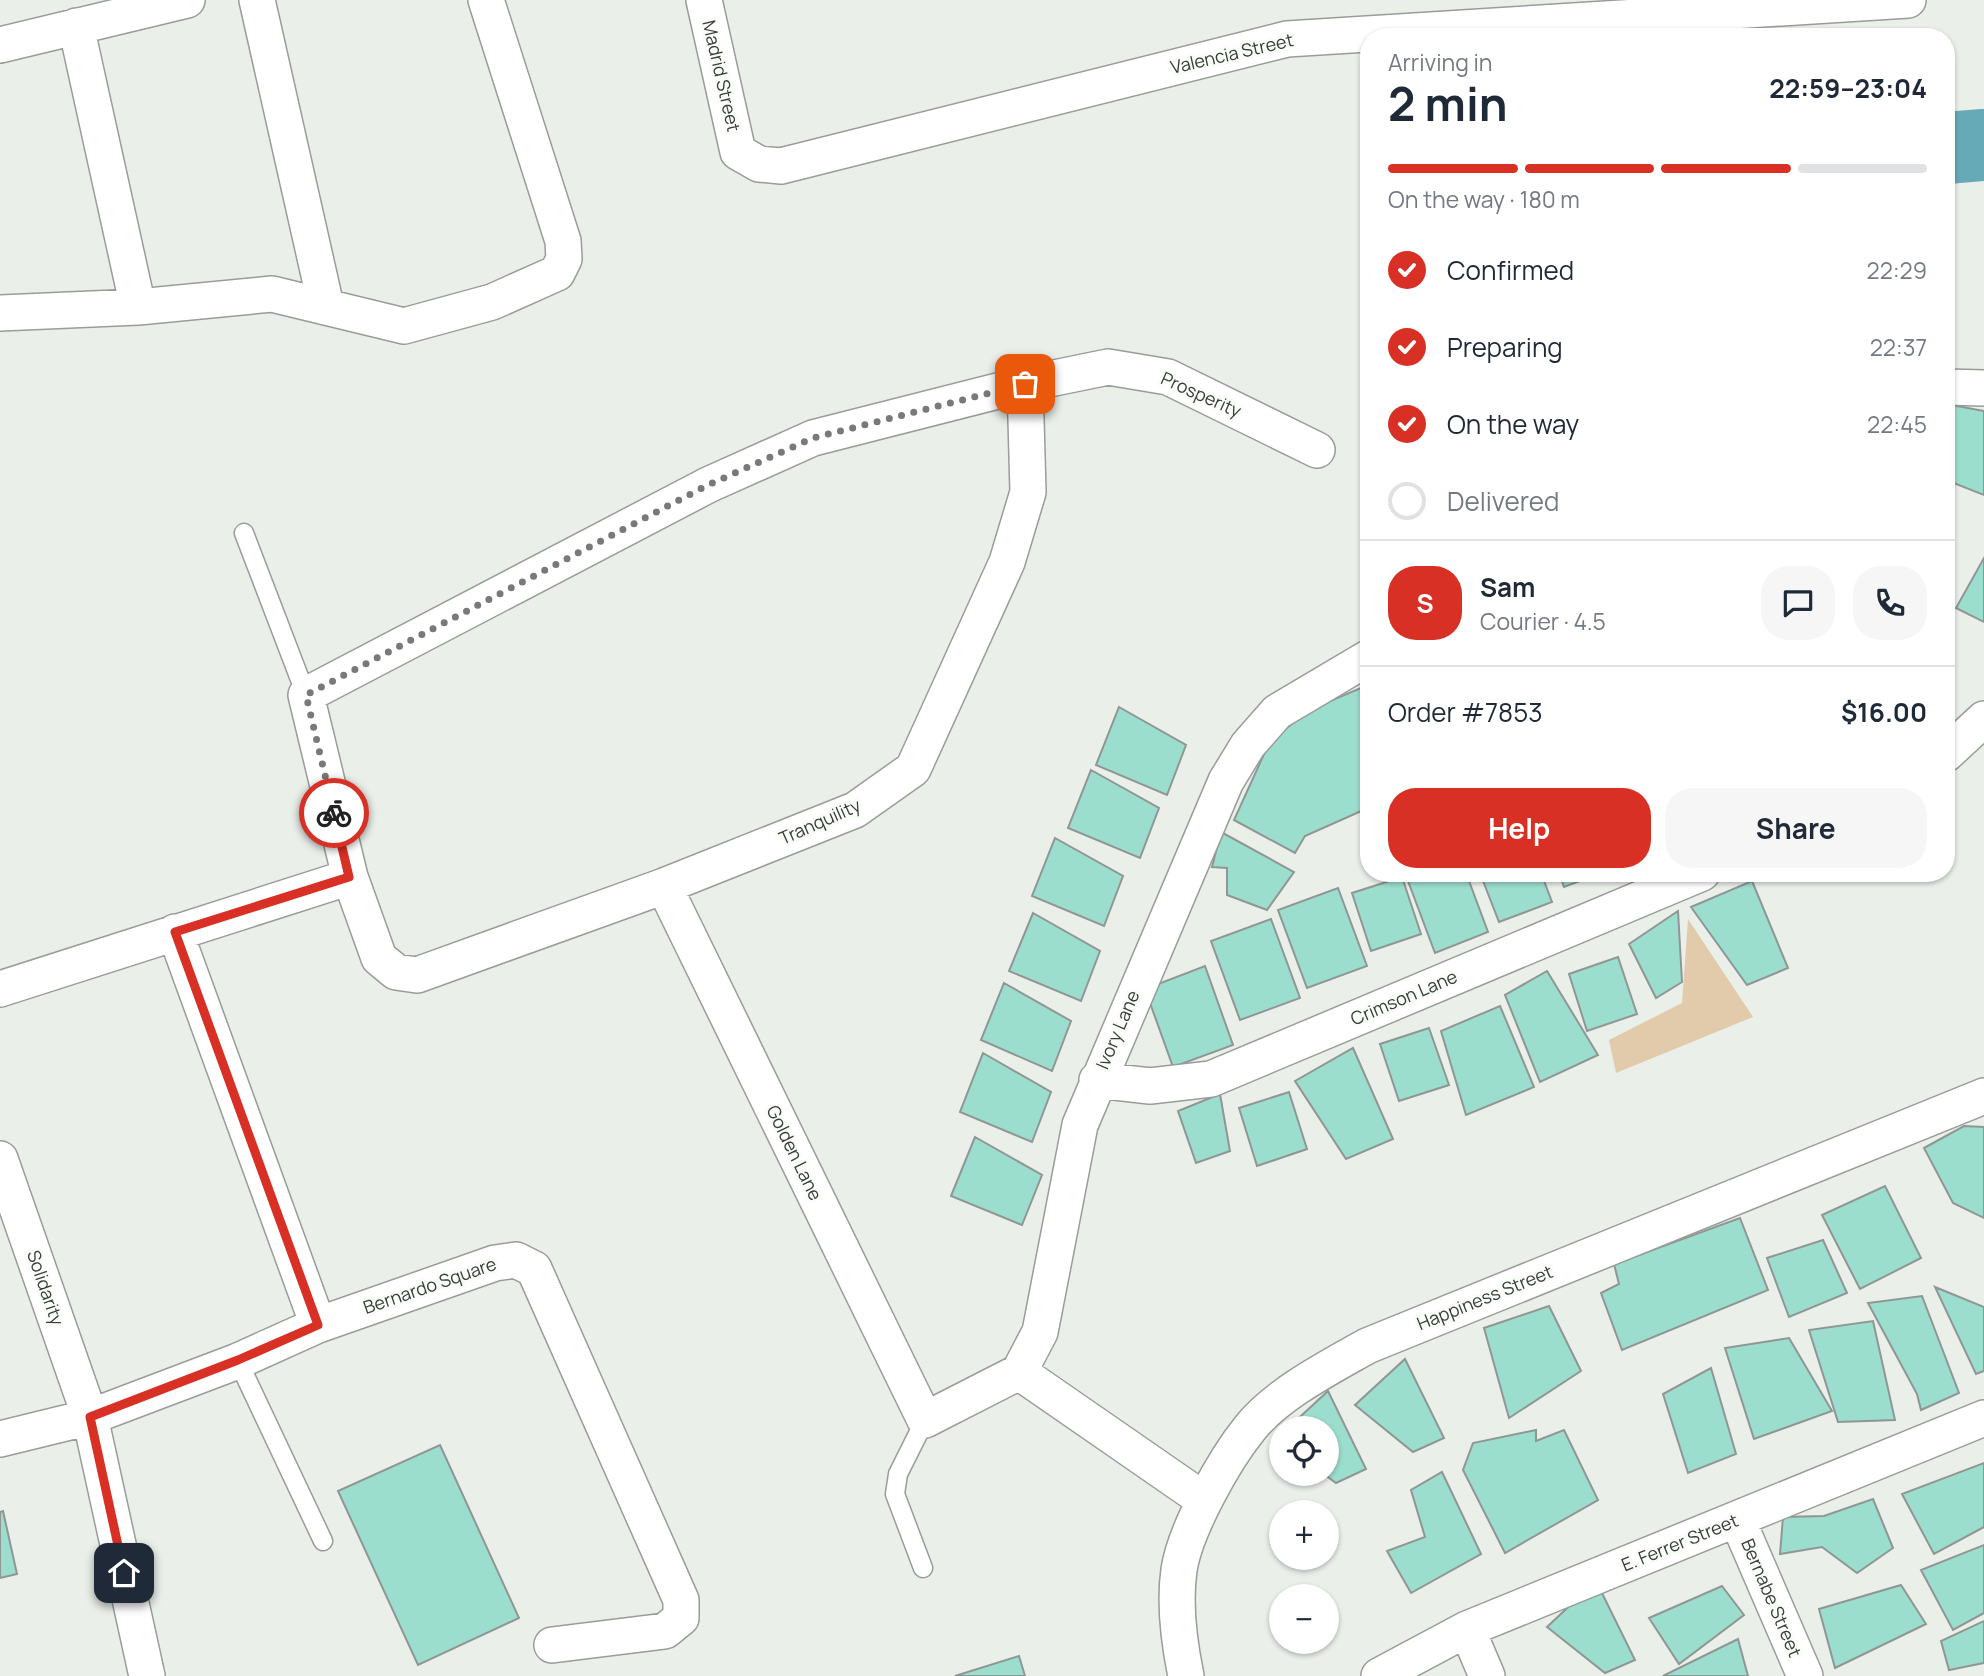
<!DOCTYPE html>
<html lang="en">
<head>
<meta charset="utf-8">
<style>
	:root { --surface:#fff; --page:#f6f6f7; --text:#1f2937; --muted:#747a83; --line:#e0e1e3; --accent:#d93025 }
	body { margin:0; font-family:Manrope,sans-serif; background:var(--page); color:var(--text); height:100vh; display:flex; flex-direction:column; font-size:26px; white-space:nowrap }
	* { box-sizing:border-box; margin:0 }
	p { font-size:23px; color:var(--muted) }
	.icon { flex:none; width:38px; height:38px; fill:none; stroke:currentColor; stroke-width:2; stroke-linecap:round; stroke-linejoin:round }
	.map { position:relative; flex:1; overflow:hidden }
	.details { position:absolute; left:1360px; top:28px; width:595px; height:854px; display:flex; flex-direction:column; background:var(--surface); border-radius:28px; box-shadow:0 2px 5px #0004 }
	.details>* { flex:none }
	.controls { position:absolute; left:1269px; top:1416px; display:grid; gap:14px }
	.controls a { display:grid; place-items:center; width:70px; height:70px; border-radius:50%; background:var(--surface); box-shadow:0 2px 5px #0004; font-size:35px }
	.pin { position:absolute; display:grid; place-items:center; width:60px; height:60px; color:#fff; margin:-30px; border-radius:14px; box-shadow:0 4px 10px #0006 }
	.courier { position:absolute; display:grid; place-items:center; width:70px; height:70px; margin:-35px; border:5px solid #d93025; border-radius:50%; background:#fff; color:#222; box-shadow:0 2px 9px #0007 }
	.overview em { font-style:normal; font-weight:700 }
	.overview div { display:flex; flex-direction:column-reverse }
	.overview { display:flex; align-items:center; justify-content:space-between; height:119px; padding:0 28px }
	h1 { font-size:46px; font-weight:700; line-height:52px }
	.bar { display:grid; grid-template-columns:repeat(4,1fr); gap:10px 7px; align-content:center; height:84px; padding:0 28px }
	.bar i { height:9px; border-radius:5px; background:var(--line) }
	.bar .active { background:var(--accent) }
	.bar p { grid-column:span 4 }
	.line { display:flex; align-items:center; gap:18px; padding:0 28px; border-top:2px solid var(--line) }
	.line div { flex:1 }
	.round { display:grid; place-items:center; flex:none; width:74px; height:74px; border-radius:28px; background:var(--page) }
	ol { padding:0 28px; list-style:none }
	li { display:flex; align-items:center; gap:21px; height:77px }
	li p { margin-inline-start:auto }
	li .icon { padding:7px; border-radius:50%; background:var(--accent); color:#fff; stroke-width:4 }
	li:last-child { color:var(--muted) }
	li i { width:38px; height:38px; border:4px solid var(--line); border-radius:50% }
	.action { display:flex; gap:14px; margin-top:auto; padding:14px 28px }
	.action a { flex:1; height:80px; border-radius:28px; background:var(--accent); color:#fff; font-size:28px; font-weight:700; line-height:80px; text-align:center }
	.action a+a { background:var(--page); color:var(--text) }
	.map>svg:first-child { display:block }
</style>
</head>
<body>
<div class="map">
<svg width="1984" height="1676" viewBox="0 0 1984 1676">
	<rect width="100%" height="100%" fill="#eaefea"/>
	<path fill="#e1cbab" d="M1688 919 1753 1017 1616 1073 1609 1040 1682 1003Z"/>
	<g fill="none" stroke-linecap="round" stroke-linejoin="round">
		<path stroke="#67aab7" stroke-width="72" d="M1946 148 1984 145"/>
	</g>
	<path fill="#9cdece" stroke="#8f9694" stroke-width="2" d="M1946 286 1953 337H1946Z
		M1946 404 1984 411V495L1946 480Z
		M1984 558V622L1956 608Z
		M1368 685V808L1305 836 1295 853 1234 820 1270 741 1311 709Z
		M1119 707 1186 745 1167 795 1096 765Z
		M1091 770 1159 808 1140 858 1068 828Z
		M1221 832 1294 872 1267 910 1227 895V868L1212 867Z
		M1055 838 1123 876 1104 926 1032 896Z
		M1405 873H1466L1488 932 1435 953Z
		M1480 873H1541L1552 902 1499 922Z
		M1559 873H1601L1564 887Z
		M1402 877 1421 934 1371 951 1352 893Z
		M1752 881 1788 968 1747 985 1691 907Z
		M1338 888 1367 966 1307 988 1278 910Z
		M1678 911 1682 982 1656 998 1629 944Z
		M1033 913 1100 951 1081 1001 1009 971Z
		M1271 919 1300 998 1240 1020 1211 941Z
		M1618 957 1637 1014 1587 1031 1569 974Z
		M1205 966 1233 1045 1173 1067 1145 989Z
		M1547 971 1598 1055 1540 1082 1505 995Z
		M1004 983 1071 1021 1052 1071 981 1040Z
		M1500 1006 1534 1087 1466 1115 1441 1031Z
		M1429 1028 1449 1085 1399 1101 1380 1044Z
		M1353 1048 1393 1139 1346 1159 1295 1081Z
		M983 1053 1051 1092 1032 1142 960 1112Z
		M1289 1092 1307 1149 1257 1166 1239 1108Z
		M1220 1094 1230 1151 1196 1163 1178 1111Z
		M1964 1126 1984 1127V1218L1953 1203 1924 1148Z
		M975 1137 1042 1175 1022 1225 951 1196Z
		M1885 1186 1921 1258 1860 1289 1822 1215Z
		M1740 1218 1768 1290 1622 1350 1601 1293 1619 1284 1614 1264Z
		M1823 1240 1847 1293 1789 1317 1767 1258Z
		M1935 1287 1984 1307V1371L1976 1374Z
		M1922 1296 1959 1393 1921 1410 1917 1394 1868 1303Z
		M1549 1306 1581 1371 1509 1418 1484 1328Z
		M1873 1321 1895 1420 1838 1422 1809 1330Z
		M1789 1338 1832 1411 1754 1439 1725 1348Z
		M1405 1359 1444 1438 1413 1452 1355 1405Z
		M1711 1368 1736 1454 1688 1473 1663 1394Z
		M1328 1391 1366 1469 1336 1483 1324 1474H1326V1428H1288Z
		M1536 1430V1441L1564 1430 1598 1500 1505 1553 1463 1470 1473 1443Z
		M440 1445 519 1618 418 1665 338 1491Z
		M1984 1463V1527L1934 1554 1902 1494Z
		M1442 1472 1481 1554 1411 1593 1387 1551 1425 1537 1411 1490Z
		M1873 1499 1893 1548 1857 1573 1822 1547 1780 1554 1783 1517 1824 1516Z
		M3 1511 17 1574 0 1578V1512Z
		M1984 1545V1613L1953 1630 1921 1570Z
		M1596 1581 1635 1660 1605 1673 1547 1627Z
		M1901 1585 1926 1624 1835 1668 1819 1609Z
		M1722 1586 1744 1615 1679 1664 1649 1618Z
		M1984 1621V1663L1949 1670 1941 1641Z
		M1738 1639 1748 1676H1663Z
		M1019 1656 1025 1676H955Z"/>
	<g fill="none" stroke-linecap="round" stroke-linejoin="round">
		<g stroke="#989d98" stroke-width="21">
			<path id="lane" d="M244 533 306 695
				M238 1361 323 1541
				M923 1568 895 1494 898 1474 925 1420"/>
		</g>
		<g stroke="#989d98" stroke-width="38">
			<path id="street" d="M257 0 326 306
				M704 0 738 152 759 164 781 166 1287 39 1908 0
				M76 26 138 307
				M0 45 187 0
				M0 313 138 307 272 294 404 326 492 302 557 273 564 259 563 241 486 0
				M1025 384 1028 492 1007 562 913 769 855 810 664 886 417 975 396 972 379 958 350 877 306 695 708 485 813 438 1025 384 1108 367 1168 377 1317 450
				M1946 387 1984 388
				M1946 754 1984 719
				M664 886 925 1420 1019 1372 1040 1332 1080 1125 1226 781 1248 745 1277 712 1368 658
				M175 932 318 1325
				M0 989 350 877
				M1097 1080 1150 1086 1211 1079 1702 873
				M0 1159 90 1417 147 1676
				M1019 1372 1204 1500
				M0 1439 90 1417 238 1361 318 1325 495 1263 516 1260 534 1269 681 1600V1618L665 1631 552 1645
				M1738 1521 1805 1676
				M1467 1629 1487 1676
				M1186 1676C1179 1642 1174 1605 1179 1570 1185 1530 1224 1460 1250 1428 1277 1394 1330 1367 1367 1346L1984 1096
				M1379 1676 1467 1629 1984 1418"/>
		</g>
		<use href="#lane" stroke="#fff" stroke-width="18"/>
		<use href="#street" stroke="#fff" stroke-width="35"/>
	</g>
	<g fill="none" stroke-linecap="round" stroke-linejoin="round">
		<path stroke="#777a77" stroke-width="7" stroke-dasharray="0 12.6" d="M334 813 306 695 708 485 813 438 1025 384"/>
		<path stroke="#d93025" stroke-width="9" d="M124 1573 90 1417 238 1360 318 1325 175 932 349 877 334 813"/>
	</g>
	<g text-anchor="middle" stroke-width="6" stroke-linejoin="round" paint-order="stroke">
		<g font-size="18" fill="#393b39" stroke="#f8fdf7">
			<text transform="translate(1232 54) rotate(-13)" y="6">Valencia Street</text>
			<text transform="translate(721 76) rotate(77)" y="6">Madrid Street</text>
			<text transform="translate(1201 395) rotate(24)" y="6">Prosperity</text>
			<text transform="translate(820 822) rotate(-24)" y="6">Tranquility</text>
			<text transform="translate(1404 998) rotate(-23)" y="6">Crimson Lane</text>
			<text transform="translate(1118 1030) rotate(-67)" y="6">Ivory Lane</text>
			<text transform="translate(794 1153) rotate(64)" y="6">Golden Lane</text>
			<text transform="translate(430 1286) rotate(-19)" y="6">Bernardo Square</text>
			<text transform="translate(45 1288) rotate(71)" y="6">Solidarity</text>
			<text transform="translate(1485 1298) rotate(-22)" y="6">Happiness Street</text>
			<text transform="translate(1680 1543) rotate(-22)" y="6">E. Ferrer Street</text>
			<text transform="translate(1771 1598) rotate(67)" y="6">Bernabe Street</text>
		</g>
	</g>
</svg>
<div class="controls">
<a><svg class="icon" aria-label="locate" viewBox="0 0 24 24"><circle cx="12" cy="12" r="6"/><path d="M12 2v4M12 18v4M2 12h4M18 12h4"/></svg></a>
<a>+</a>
<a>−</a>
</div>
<div class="pin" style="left:1025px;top:384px;background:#ea580c"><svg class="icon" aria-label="bag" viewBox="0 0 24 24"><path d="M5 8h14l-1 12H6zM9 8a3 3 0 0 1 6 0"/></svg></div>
<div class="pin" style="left:124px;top:1573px;background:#1f2937"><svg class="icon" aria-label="home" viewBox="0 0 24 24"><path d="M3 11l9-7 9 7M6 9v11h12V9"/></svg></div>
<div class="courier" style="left:334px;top:813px"><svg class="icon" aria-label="bike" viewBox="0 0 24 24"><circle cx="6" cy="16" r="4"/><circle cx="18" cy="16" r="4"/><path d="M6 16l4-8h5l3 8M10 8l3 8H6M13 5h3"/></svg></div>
<section class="details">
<div class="overview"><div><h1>2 min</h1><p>Arriving in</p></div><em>22:59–23:04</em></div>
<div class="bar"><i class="active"></i><i class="active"></i><i class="active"></i><i></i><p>On the way · 180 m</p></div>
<ol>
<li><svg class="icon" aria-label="check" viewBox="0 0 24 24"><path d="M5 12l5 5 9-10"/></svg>Confirmed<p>22:29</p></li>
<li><svg class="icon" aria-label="check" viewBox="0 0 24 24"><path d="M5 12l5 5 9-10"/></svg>Preparing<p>22:37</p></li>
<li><svg class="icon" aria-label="check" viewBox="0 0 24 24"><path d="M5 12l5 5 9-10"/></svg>On the way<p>22:45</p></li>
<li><i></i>Delivered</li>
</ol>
<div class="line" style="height:126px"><b class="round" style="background:var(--accent);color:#fff">S</b><div><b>Sam</b><p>Courier · 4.5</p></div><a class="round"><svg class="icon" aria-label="chat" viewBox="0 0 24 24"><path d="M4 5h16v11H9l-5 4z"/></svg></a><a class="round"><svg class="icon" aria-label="phone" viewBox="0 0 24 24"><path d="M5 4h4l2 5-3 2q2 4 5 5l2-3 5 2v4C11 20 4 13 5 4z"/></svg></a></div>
<div class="line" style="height:91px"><div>Order #7853</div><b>$16.00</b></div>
<div class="action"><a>Help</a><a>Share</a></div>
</section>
</div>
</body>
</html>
